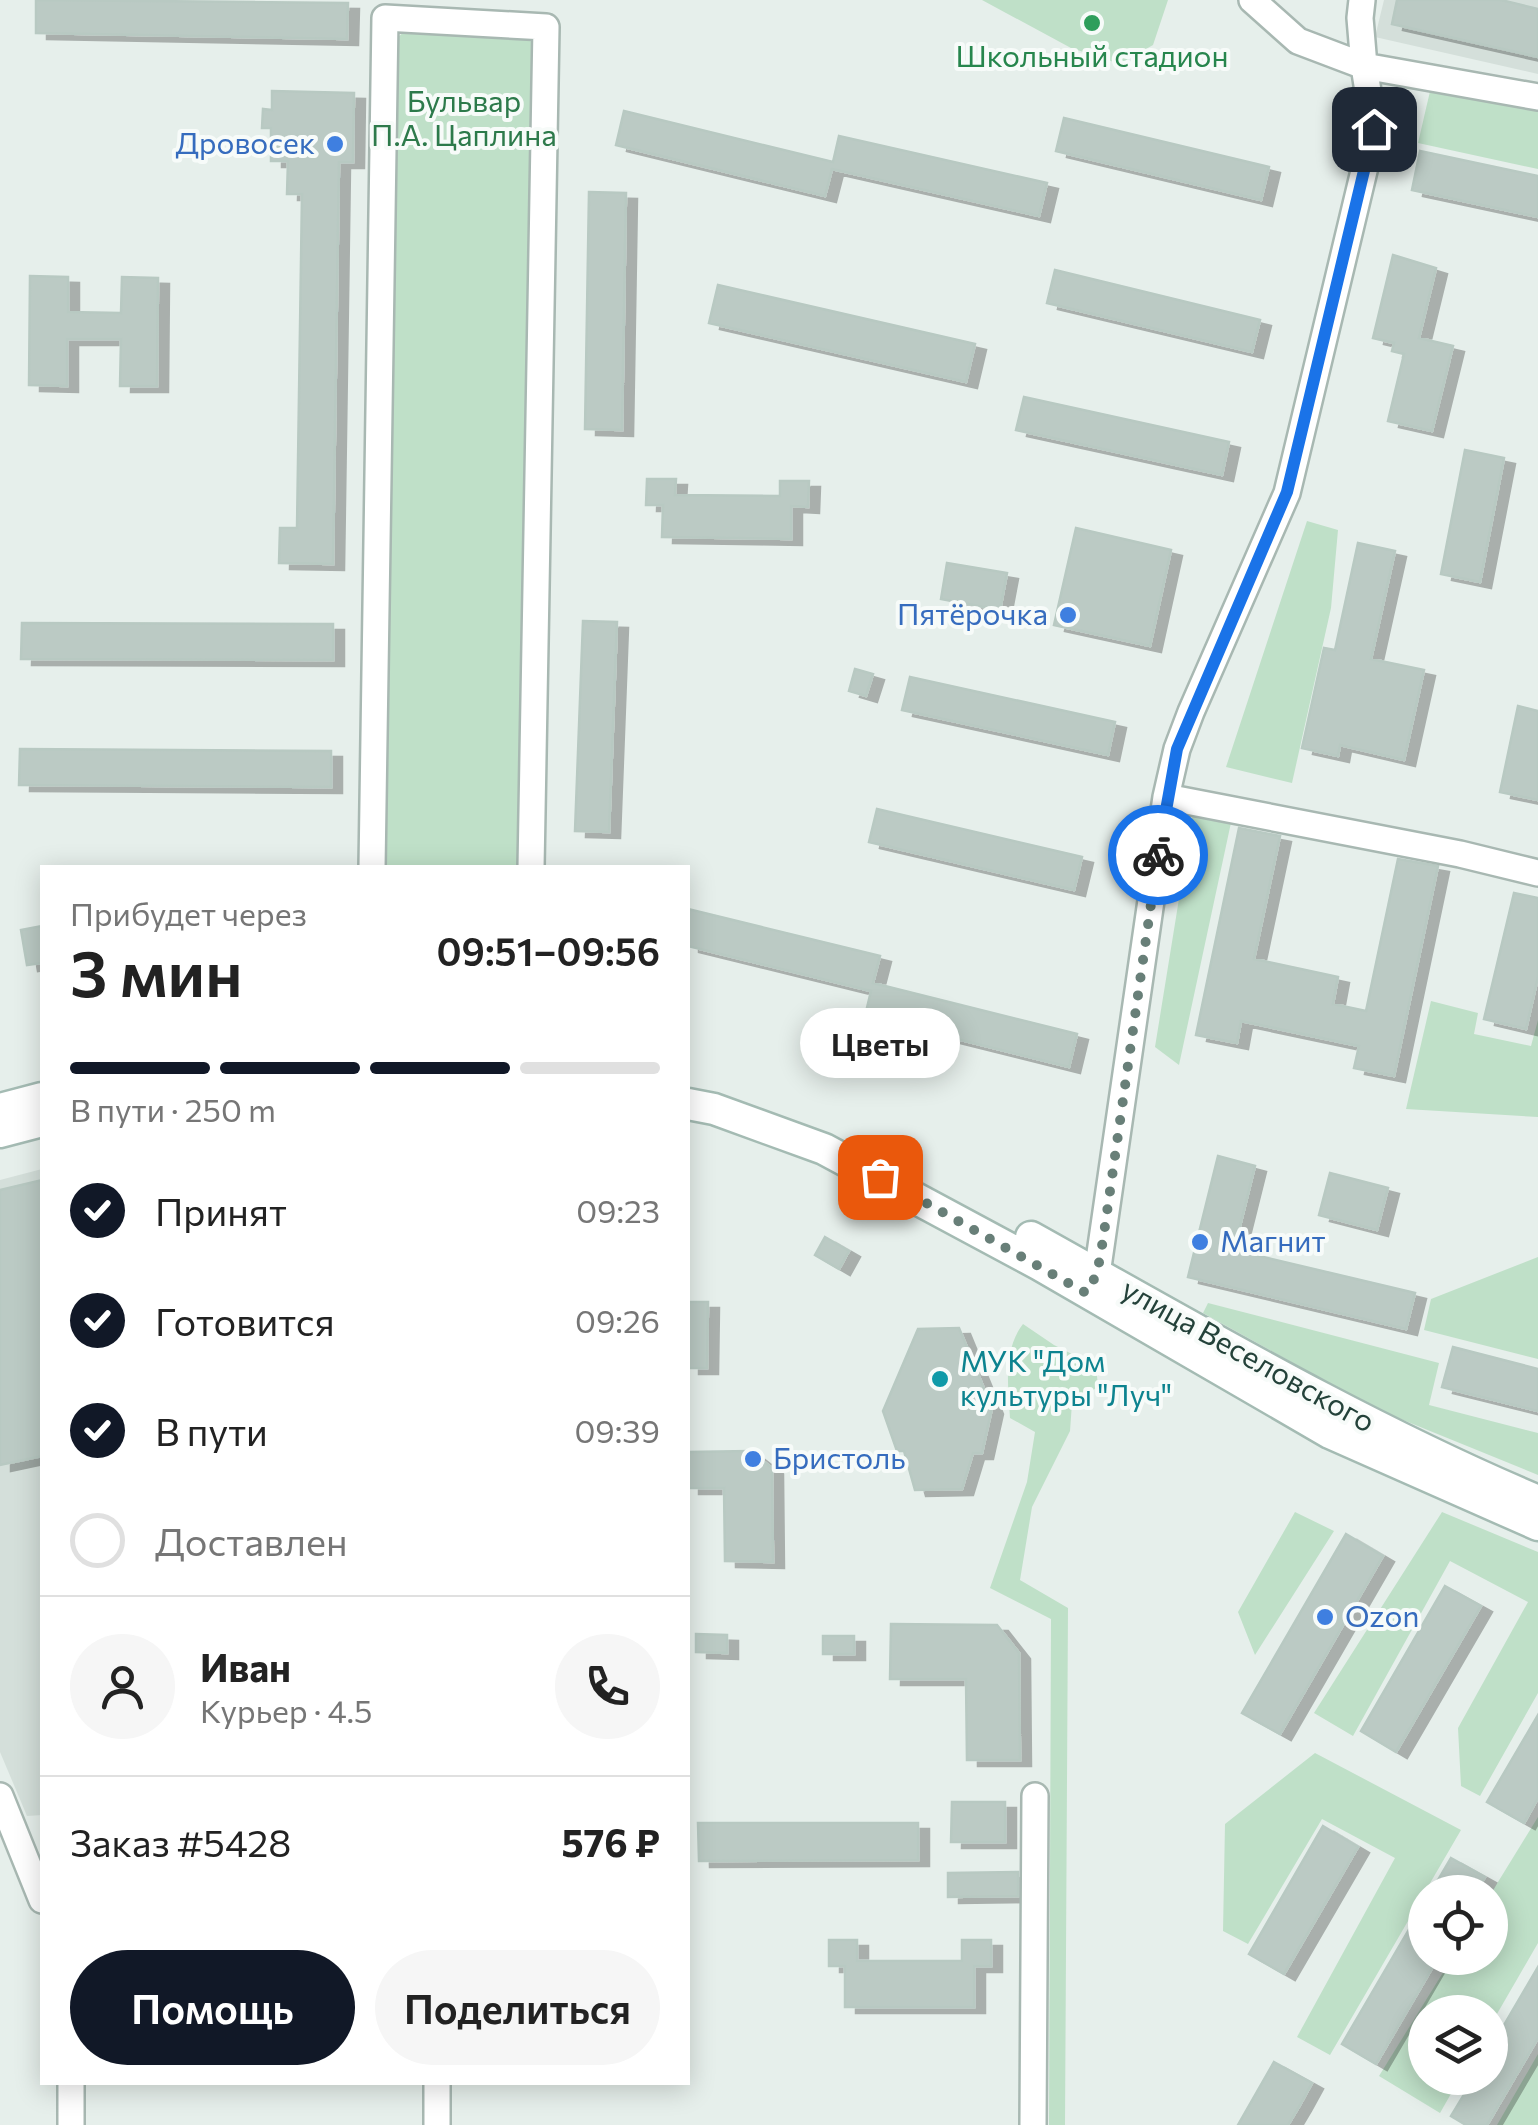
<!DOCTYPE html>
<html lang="ru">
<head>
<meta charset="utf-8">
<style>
	:root { --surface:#fff; --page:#f6f6f6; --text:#222; --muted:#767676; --line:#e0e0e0; --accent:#111827 }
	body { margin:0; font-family:Commissioner,sans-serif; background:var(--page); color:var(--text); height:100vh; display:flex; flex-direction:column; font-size:38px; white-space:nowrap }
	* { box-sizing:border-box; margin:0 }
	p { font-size:32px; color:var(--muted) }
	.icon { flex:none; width:55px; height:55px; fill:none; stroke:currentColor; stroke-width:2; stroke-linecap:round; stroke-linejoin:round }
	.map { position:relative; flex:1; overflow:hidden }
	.sheet { position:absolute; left:40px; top:865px; width:650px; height:1220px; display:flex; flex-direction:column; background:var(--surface); border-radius:0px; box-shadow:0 5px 25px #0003 }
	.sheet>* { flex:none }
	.buttons { position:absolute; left:1408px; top:1875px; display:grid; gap:20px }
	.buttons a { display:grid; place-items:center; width:100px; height:100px; border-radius:50%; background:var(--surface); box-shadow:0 5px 25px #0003; font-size:50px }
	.pin { position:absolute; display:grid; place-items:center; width:85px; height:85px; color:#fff; margin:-42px; border-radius:20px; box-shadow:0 5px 15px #0006 }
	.courier { position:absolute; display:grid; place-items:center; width:100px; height:100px; margin:-50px; border:8px solid #1a73e8; border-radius:50%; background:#fff; color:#222; box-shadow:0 2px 12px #0007 }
	.bubble { position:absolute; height:70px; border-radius:35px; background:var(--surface); box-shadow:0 5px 25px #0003; font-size:32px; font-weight:600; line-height:70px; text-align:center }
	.summary em { font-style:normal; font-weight:600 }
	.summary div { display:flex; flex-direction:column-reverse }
	.summary { display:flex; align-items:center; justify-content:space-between; height:170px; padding:0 30px }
	h1 { font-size:65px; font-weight:600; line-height:75px }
	.bar { display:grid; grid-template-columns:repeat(4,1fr); gap:15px 10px; align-content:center; height:120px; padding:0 30px }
	.bar i { height:12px; border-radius:8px; background:var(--line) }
	.bar .selected { background:var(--accent) }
	.bar p { grid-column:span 4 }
	.line { display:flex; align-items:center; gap:25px; padding:0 30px; border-top:2px solid var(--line) }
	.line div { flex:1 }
	.round { display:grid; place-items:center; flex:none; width:105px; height:105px; border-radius:52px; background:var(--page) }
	ol { padding:0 30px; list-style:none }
	li { display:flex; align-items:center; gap:30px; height:110px }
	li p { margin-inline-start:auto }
	li .icon { padding:10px; border-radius:50%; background:var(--accent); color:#fff; stroke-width:4 }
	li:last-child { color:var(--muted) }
	li i { width:55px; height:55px; border:5px solid var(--line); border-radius:50% }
	.action { display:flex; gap:20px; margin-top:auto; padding:20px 30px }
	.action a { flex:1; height:115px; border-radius:60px; background:var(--accent); color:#fff; font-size:40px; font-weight:600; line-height:115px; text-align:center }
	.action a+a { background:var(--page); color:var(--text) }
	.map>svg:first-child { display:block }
</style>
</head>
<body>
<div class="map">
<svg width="1538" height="2125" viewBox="0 0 1538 2125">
	<defs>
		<filter id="shadow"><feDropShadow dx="11" dy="6" stdDeviation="0" flood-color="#0004"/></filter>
	</defs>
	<rect width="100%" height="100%" fill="#e6efeb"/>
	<path fill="#d4dfda" d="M1384 0H1538V74L1375 37Z
		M42 1169V1815L27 1816 0 1752V1180Z"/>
	<path fill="#bfe0c8" d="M982 0H1168L1153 45 1120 64 1071 48Z
		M407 29 528 36 537 53 519 867 382 868 394 41Z
		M1431 87 1538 105V169L1418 143Z
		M1307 521 1338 530 1331 608 1292 783 1226 767Z
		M1196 794 1235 804 1179 1065 1155 1047Z
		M1431 1001 1478 1013 1474 1034 1531 1046 1538 1020V1117L1406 1109Z
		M1538 1257V1359L1424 1330 1431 1299Z
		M1208 1303 1439 1363 1429 1405 1538 1433V1475L1376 1409 1203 1313Z
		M1023 1324 1054 1345 1096 1366 1098 1387 1072 1403 1070 1431 1032 1507 1020 1580 1068 1608 1065 2125H1049L1051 1619 990 1588 1027 1482 1035 1432 1010 1418C1008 1386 1003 1350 1023 1324Z
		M1295 1512 1334 1531 1255 1655 1238 1612Z
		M1442 1512 1538 1552V1693L1480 1796 1461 1786 1458 1728 1528 1602 1450 1561 1353 1736 1314 1713Z
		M1315 1753 1461 1830 1330 2055 1297 2037 1395 1858 1322 1819 1248 1944 1223 1931 1225 1824Z
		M1538 1817V1943L1490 2026V2012H1425V2078H1460L1440 2113 1379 2076 1452 1958H1490V1895Z
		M1538 2054V2125H1497Z"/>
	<path fill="#bbcac4" stroke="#b8c9c2" stroke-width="2.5" filter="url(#shadow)" d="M36 0 348 3 347 39 36 33Z
		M1397 0H1501L1538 9V57L1392 24Z
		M272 91 354 93 353 162H339L333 564 279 563 280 528H297L302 194H287L288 161H271V128H262L263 109 272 110Z
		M624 111 833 162 839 136 1047 183 1039 216 832 169 825 196 616 145Z
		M1064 118 1269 167 1261 200 1056 151Z
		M1420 151 1538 176V217L1412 190Z
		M589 192 626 193 622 430 585 429Z
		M1393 255 1436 268 1419 338 1453 346 1432 431 1388 421 1404 354 1392 351 1394 343 1373 338Z
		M1055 270 1260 320 1252 352 1047 303Z
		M30 276 68 277V312L121 313 122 277 158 278 157 386H120L121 339H67V386L29 385Z
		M718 285 975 344 966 382 709 323Z
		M1024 397 1229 442 1222 475 1016 430Z
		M1465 450 1504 458 1480 582 1441 574Z
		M647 479H676L675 495 780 496V481H809L808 507 791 506V539L662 537 663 505H646Z
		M1076 528 1171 550 1150 646 1054 625Z
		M1358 543 1395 551 1371 659 1424 670 1404 760 1340 745 1338 756 1302 748 1324 648 1335 650Z
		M947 563 1007 573 1000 610 941 599Z
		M583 621 617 622 609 832 575 831Z
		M22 623 333 624V660L21 659Z
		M855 669 873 674 866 696 849 691Z
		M910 677 1115 722 1108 755 902 710Z
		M1518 706 1538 711V800L1500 792Z
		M20 749 331 751V787L19 785Z
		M877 809 1082 857 1074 890 869 842Z
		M1239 828 1280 836 1254 959 1338 977 1333 1004 1366 1011 1398 859 1438 866 1394 1076 1354 1068 1359 1046 1241 1021 1237 1043 1196 1035Z
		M1514 893 1538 898V977L1526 1029 1484 1019Z
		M688 909 880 956 873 983 1077 1034 1069 1067 865 1016 871 991 688 946Z
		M42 926V963L27 965 21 930Z
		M1218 1156 1255 1166 1234 1250 1415 1293 1406 1329 1188 1277Z
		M1330 1173 1388 1188 1377 1230 1319 1215Z
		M42 1180V1456L0 1465V1190Z
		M825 1237 849 1251 839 1269 815 1255Z
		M688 1302H708L707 1368H688Z
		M959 1328 992 1408 982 1453H973L962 1489 915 1490 904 1451H897L883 1411 918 1329Z
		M1453 1347 1538 1369V1411L1442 1387Z
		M750 1451 772 1468 773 1562 725 1561 724 1488H688V1452Z
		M1346 1534 1383 1556 1280 1734 1242 1713Z
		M1445 1586 1481 1606 1396 1752 1361 1731Z
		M891 1624 997 1625 1019 1653 1020 1760H967L966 1679H890Z
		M696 1634 727 1635V1653L696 1652Z
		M823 1636H854V1654H823Z
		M1538 1715V1798L1524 1823 1487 1802Z
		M952 1802H1005V1842H951Z
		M698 1823H918V1860L699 1861Z
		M1323 1826 1358 1847 1284 1974 1249 1954Z
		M1451 1858 1485 1877 1476 1892H1431Z
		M1018 1872V1896L948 1897V1873Z
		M1425 1902V1958H1438L1376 2064 1342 2044Z
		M829 1940H857V1961H962V1940H991V1966H974V2007H845V1966H829Z
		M1538 1967V2038L1487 2125H1466L1451 2116 1474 2078H1490V2049Z
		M1274 2062 1312 2083 1300 2105 1288 2125H1238Z"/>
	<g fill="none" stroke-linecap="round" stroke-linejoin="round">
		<g stroke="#a8b8b2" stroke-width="30">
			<path id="street" d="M1252 0 1298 41 1364 66 1360 18 1362 0
				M1166 797 1460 854 1538 873
				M372 868 385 18 546 27 531 868
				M1097 1274 1166 797 1177 749 1191 712 1287 493 1374 129 1364 66 1538 97
				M0 1796 42 1900
				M437 2082V2125
				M71 2125V2082
				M1033 2125 1035 1796"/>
		</g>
		<g stroke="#a4bbb3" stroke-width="35">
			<path id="secondary" d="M688 1104 714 1109 824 1149 1040 1265 1330 1433 1538 1525
				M0 1109 42 1098
				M0 1132 42 1121
				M1031 1237C1198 1330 1362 1427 1538 1501"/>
		</g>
		<use href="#street" stroke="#fff" stroke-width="25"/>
		<use href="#secondary" stroke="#fff" stroke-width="30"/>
	</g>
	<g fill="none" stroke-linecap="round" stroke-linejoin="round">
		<path stroke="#687f78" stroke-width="10" stroke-dasharray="0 18" d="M880 1177 1086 1293 1097 1274 1103 1240 1158 855"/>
		<path stroke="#1a73e8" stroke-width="12" d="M1158 855 1177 749 1287 492 1374 129"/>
	</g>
	<circle fill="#2e9e5b" stroke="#f7fbf9" stroke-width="4" cx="1092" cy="23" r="10"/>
	<g fill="#3f7fe0" stroke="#f7fbf9" stroke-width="4">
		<circle cx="335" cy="144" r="10"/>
		<circle cx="1068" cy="615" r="10"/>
		<circle cx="1200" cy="1242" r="10"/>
		<circle cx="753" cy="1459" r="10"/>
		<circle cx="1325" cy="1617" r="10"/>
	</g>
	<circle fill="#0f9aa8" stroke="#f7fbf9" stroke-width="4" cx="940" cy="1379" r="10"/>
	<g text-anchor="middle" stroke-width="8" stroke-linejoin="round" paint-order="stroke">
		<g font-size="30" fill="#27864d" stroke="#f7fbf9">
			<text x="1092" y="67">Школьный стадион</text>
		</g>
		<g font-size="30" fill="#2d7a4b" stroke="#f7fbf9">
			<text x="464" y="112">Бульвар<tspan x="464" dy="34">П.А. Цаплина</tspan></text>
		</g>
		<g font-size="30" fill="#366cbe" stroke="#f7fbf9" text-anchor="start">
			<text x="315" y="154" text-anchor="end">Дровосек</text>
			<text x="1048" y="625" text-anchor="end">Пятёрочка</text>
			<text x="1220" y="1252">Магнит</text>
			<text x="773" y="1469">Бристоль</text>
			<text x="1345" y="1627">Ozon</text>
		</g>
		<g font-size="30" fill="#24423a" stroke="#f7fbf9">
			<text transform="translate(1248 1356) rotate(29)" y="10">улица Веселовского</text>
		</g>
		<g font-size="30" fill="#0d838f" stroke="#f7fbf9" text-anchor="start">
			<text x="960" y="1372">МУК "Дом<tspan x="960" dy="34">культуры "Луч"</tspan></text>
		</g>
	</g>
</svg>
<div class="buttons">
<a><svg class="icon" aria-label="locate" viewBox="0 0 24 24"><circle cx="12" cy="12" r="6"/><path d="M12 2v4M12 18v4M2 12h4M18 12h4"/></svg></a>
<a><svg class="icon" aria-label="layers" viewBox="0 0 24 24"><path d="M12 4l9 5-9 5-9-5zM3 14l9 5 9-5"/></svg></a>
</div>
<div class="pin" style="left:880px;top:1177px;background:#ea580c"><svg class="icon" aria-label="bag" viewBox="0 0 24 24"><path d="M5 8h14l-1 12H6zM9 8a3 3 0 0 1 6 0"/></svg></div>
<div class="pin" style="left:1374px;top:129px;background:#1f2937"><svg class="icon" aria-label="home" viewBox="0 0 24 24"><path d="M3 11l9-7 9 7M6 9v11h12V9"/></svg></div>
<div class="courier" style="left:1158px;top:855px"><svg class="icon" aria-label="bike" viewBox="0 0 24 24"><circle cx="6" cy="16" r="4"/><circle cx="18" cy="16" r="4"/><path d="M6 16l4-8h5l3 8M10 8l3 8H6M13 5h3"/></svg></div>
<div class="bubble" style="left:800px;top:1008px;width:160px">Цветы</div>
<section class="sheet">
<div class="summary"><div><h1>3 мин</h1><p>Прибудет через</p></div><em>09:51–09:56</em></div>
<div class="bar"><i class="selected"></i><i class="selected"></i><i class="selected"></i><i></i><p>В пути · 250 m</p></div>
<ol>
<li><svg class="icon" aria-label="check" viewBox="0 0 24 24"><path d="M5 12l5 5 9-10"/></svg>Принят<p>09:23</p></li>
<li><svg class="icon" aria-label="check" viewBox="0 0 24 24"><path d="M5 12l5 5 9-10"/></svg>Готовится<p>09:26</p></li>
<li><svg class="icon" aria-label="check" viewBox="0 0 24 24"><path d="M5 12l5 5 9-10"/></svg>В пути<p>09:39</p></li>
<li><i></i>Доставлен</li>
</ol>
<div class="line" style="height:180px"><a class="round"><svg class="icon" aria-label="person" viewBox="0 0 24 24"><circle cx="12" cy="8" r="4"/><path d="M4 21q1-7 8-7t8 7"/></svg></a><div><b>Иван</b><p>Курьер · 4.5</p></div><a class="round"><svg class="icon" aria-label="phone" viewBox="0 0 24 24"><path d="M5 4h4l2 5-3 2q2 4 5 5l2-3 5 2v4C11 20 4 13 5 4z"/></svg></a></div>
<div class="line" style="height:130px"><div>Заказ #5428</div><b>576 ₽</b></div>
<div class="action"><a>Помощь</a><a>Поделиться</a></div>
</section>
</div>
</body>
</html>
